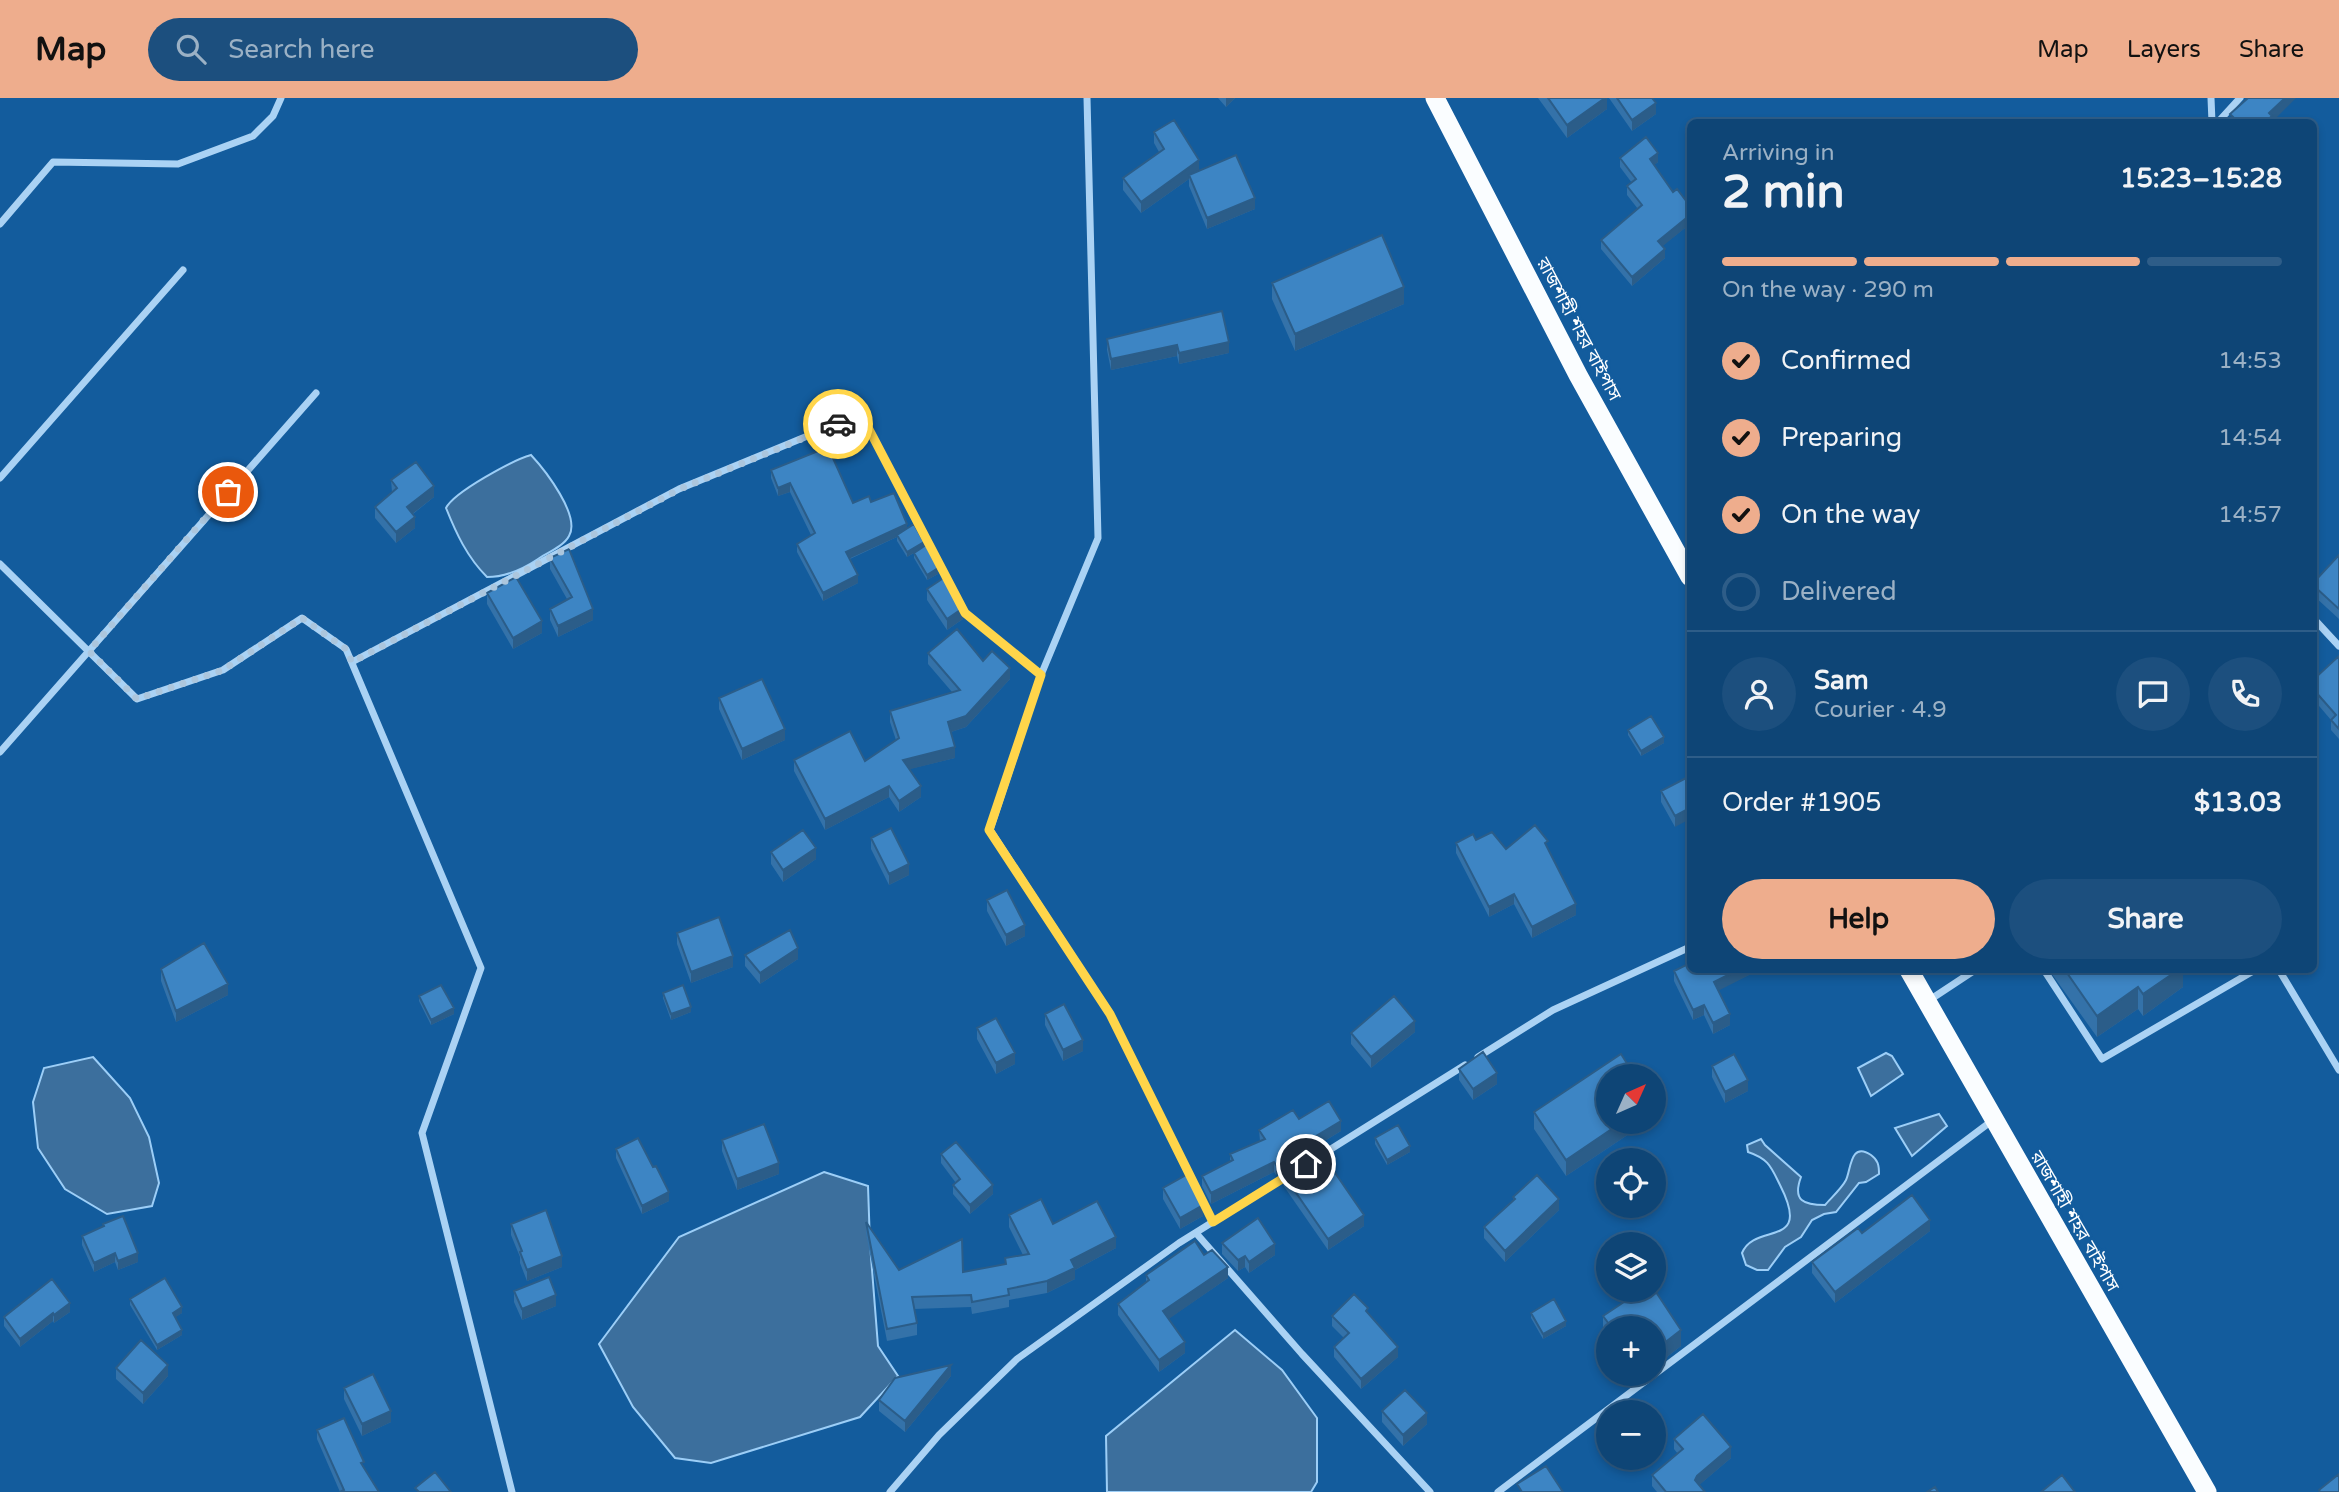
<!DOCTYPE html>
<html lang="en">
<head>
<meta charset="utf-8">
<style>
	:root { --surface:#0e4576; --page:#1c4f7e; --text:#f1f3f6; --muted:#9bb1c5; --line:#2e5d88; --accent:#eead8d }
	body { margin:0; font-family:"Varela Round","Noto Sans Bengali",sans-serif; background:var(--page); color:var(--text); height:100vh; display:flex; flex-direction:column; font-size:26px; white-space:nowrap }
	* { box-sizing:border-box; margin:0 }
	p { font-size:23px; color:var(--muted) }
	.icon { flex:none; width:38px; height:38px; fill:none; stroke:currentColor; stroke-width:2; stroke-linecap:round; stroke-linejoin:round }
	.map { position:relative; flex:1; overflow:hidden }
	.details { position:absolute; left:1687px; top:21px; width:630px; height:854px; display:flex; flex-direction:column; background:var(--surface); border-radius:10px; box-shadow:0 4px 10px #0003,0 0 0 2px var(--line) }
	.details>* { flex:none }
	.needle { width:46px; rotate:45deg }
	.fabs { position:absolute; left:1596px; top:966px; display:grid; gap:14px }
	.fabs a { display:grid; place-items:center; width:70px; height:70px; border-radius:50%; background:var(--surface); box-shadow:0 4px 10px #0003,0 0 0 2px var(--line); font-size:35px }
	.pin { position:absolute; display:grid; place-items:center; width:60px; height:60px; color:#fff; margin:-30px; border:4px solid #fff; border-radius:50%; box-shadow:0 2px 7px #0007 }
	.courier { position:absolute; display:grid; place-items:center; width:70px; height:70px; margin:-35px; border:5px solid #ffd54a; border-radius:50%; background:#fff; color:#222; box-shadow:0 2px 9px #0007 }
	.summary em { font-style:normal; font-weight:700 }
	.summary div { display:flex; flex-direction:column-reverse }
	.summary { display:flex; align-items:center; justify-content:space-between; height:119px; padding:0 35px }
	h1 { font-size:46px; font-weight:700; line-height:52px }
	.bar { display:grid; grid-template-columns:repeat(4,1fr); gap:10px 7px; align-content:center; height:84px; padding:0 35px }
	.bar i { height:9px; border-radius:5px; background:var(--line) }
	.bar .selected { background:var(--accent) }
	.bar p { grid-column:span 4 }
	.line { display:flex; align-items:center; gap:18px; padding:0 35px; border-top:2px solid var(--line) }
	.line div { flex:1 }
	.round { display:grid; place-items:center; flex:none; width:74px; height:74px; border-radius:37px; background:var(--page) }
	ol { padding:0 35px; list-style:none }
	li { display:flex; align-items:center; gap:21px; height:77px }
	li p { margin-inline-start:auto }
	li .icon { padding:7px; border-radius:50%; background:var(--accent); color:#111; stroke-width:4 }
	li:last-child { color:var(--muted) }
	li i { width:38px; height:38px; border:4px solid var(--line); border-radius:50% }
	.cta { display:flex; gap:14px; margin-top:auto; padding:14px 35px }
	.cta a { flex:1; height:80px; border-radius:42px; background:var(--accent); color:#111; font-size:28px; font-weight:700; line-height:80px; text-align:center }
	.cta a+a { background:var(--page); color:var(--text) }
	header { display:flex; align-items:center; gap:42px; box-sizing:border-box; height:98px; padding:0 35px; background:var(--accent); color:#111 }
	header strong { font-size:33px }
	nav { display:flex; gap:38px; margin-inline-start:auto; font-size:24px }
	.search { width:490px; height:63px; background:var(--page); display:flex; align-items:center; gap:18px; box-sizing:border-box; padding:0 24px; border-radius:38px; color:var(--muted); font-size:26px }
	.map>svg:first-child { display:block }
</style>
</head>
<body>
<header>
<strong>Map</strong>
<div class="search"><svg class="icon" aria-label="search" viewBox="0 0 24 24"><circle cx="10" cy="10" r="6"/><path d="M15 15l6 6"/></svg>Search here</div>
<nav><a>Map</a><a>Layers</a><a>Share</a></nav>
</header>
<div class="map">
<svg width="2339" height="1394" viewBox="0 0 2339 1394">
	<rect width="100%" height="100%" fill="#135c9d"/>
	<path fill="#3c6f9d" stroke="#9ccef7" stroke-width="2" d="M531 357C545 372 581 418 569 438 564 448 547 455 538 461 523 471 506 479 487 479 467 459 456 435 446 410 454 394 513 362 531 357Z
		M1886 955 1892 958 1903 976 1871 998 1858 970Z
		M93 959 130 1000 149 1039 159 1085 152 1108 107 1116 65 1091 38 1050 33 1004 44 970Z
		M1939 1016 1947 1028 1912 1058 1895 1030Z
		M1761 1041 1765 1047 1801 1079C1792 1103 1804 1107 1825 1107 1831 1100 1842 1090 1846 1082 1851 1072 1850 1043 1871 1057 1878 1062 1879 1067 1879 1076L1866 1084 1859 1085 1836 1114 1824 1116 1812 1122 1801 1139 1785 1149 1768 1172H1757L1746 1167 1742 1155C1755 1123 1813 1152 1780 1087 1771 1069 1769 1061 1748 1054L1747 1047Z
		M824 1074 868 1088 870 1146 878 1248 898 1278 860 1319 711 1365 675 1360 633 1309 599 1246 679 1139Z
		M1235 1232 1282 1272 1317 1320V1384L1311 1394H1107L1106 1338Z"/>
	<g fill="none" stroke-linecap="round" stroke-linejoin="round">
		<path stroke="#aad2f4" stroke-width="7" d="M2211 0 2212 24
			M2218 24 2240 0
			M0 126 53 64 178 66 253 38 273 18 281 0
			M0 380 183 172
			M0 466 137 601 223 572 302 520 346 551 481 870 422 1035 512 1394
			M2314 521 2339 548
			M352 564 679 391 861 316 965 515 1041 577 990 732 1110 916 1213 1124
			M1041 577 1098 440 1087 0
			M0 654 316 295
			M2044 872 2102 961 2255 872
			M2279 872 2339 972
			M1928 903 1975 872
			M1478 959 1553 912 1690 849
			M1315 1061 1465 967
			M1196 1135 1302 1256 1430 1394
			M890 1394 939 1337 1017 1261 1179 1145 1290 1076
			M1498 1394 1993 1022"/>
		<path stroke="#fafdff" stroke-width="19" d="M1435 0 1578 277 1690 479
			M1909 872 2207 1394"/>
	</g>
	<path fill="#3472a9" d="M1218 0H1235L1226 9Z
		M1538 0H1607V11L1567 40Z
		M1609 0H1652L1656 16 1632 33Z
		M1154 34 1199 73 1255 111 1207 131 1189 88V81L1141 115 1123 92V80L1159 54 1154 45Z
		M1620 60 1658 64 1654 67 1673 94 1690 108V126L1662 148 1665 160 1632 188 1601 151V142L1638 111 1627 97V88L1632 85 1620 69Z
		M1272 185 1404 206 1295 253 1272 201Z
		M1107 241 1229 255 1179 266 1177 258 1111 272 1107 252Z
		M771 372 853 405 871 404 907 430 924 449 938 476 927 482 914 460V455L907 459 897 443V439L850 461 858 485 823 503 797 454V446L811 437 790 394 778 398 771 380Z
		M391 382 434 399 413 416 415 430 396 445 375 420V409L392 394Z
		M2339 457V521L2314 498V484Z
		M550 460 593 522 558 539 550 522V511L567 501 550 471Z
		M927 491 963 521 947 532 927 502Z
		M487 495 542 535 513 551 487 506Z
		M928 555 983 563 1010 581 966 629 951 634 955 660 909 671 921 699 899 714 889 699 825 732 794 673V662L865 663 896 642 890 624V613L952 594 928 566Z
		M2339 558V641L2331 632V622L2314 602V581Z
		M719 600 785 642 742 662 719 611Z
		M1628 632 1664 645 1641 658 1628 637Z
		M1688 679 1675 729 1661 704V693Z
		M871 740 909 777 889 787 871 751Z
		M1476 742 1506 751 1548 752 1576 817 1532 840 1514 806 1489 819 1456 755V745Z
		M771 754 816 761 783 784 771 766Z
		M987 802 1025 838 1006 848 987 813Z
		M677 835 733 869 691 885 677 846Z
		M745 857 798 861 760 886 745 868Z
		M161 871 228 897 176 924 161 883Z
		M1759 872 1718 892 1730 927 1713 936 1704 917 1693 922 1674 883V873Z
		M2049 872H2183V889L2143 918 2138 911 2097 939Z
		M663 895 691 914 671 922 663 900Z
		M419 898 454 916 431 927 419 903Z
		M1045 916 1083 953 1063 963 1045 927Z
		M977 930 1015 966 996 976 977 941Z
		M1415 934 1371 970 1351 946V935Z
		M1712 968 1748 993 1725 1005 1712 979Z
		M1459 971 1497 986 1473 1002 1459 982Z
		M1534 1014 1608 1024H1647L1566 1078 1534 1031Z
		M1299 1021 1341 1033 1313 1050V1054L1276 1077 1274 1074 1211 1106 1202 1088V1078L1230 1064V1056L1260 1043 1259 1032Z
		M1375 1040 1410 1054 1387 1067 1375 1046Z
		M722 1042 779 1076 737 1092 722 1053Z
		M616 1051 669 1103 642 1116 616 1060Z
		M941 1056 993 1096 970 1116 953 1096V1087L956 1085 941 1065Z
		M1283 1076 1364 1128 1328 1152 1283 1087Z
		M1163 1090 1203 1118 1180 1131 1163 1101Z
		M1513 1099 1559 1112 1505 1164 1484 1140V1129L1513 1102Z
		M1009 1117 1053 1126 1116 1150 1075 1172V1181L1047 1195 1009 1202V1209L972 1216 971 1209 914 1211 917 1225V1237L887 1243 866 1136V1124L899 1172 963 1174 1005 1167V1160L1023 1157 1009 1129Z
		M103 1126 138 1164 118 1172 115 1164 94 1174 82 1147V1138L103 1129Z
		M511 1126 562 1169 527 1183 520 1165V1159L511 1137Z
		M1930 1133 1835 1205 1812 1175V1164L1862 1135Z
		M1222 1145 1275 1157 1249 1175 1245 1169 1238 1173 1222 1156Z
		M1204 1157 1228 1180 1168 1221 1185 1255 1159 1274 1118 1217V1206L1146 1185V1177Z
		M1654 1191 1681 1232V1248L1654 1269V1230H1608V1241L1603 1234V1218L1642 1192H1654Z
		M514 1193 556 1208 522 1222 514 1204Z
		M130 1201 182 1215 175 1219 182 1237 157 1252 130 1207Z
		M70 1214 54 1225 53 1223 20 1249 4 1228V1219Z
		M1368 1215 1398 1259 1361 1291 1334 1259V1249L1344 1240 1332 1228V1218Z
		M1531 1215 1566 1228 1543 1241 1531 1220Z
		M116 1270 168 1278 143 1306 116 1281Z
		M951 1278 905 1334 879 1313V1302Z
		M344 1290 391 1324 362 1338 344 1301Z
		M1382 1313 1427 1326 1403 1348 1382 1324Z
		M317 1332 364 1370 379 1394H340L317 1341Z
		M1674 1341 1731 1360 1699 1387 1705 1394H1657L1652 1388V1377L1678 1356 1674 1351Z"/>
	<path fill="#2b5d89" d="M1226 0H1235L1226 9Z
		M1605 0H1607V11L1567 40V27Z
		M2285 0H2296L2272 24H2265L2269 15Z
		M1656 5V16L1632 33V22Z
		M1658 55V64L1650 71V61Z
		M1199 62V73L1189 77V81L1141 115V104Z
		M1255 100V111L1207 131V120Z
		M1690 117V126L1658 152V143Z
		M1665 151V160L1632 188V179Z
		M1404 189V206L1295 253V236Z
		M1229 244V255L1179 266V255Z
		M1177 247V258L1111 272V261Z
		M790 385V394L778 398V390Z
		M434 388V399L407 420V409Z
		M415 419V430L396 445V434Z
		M907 426V435L897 437V439L846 462V454Z
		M924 444V449L907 459V454Z
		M938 470V476L927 482V477Z
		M858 477V485L823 503V495Z
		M963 510V521L947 532V521Z
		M593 511V522L558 539V528Z
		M542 523V535L513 551V540Z
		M1010 570V581L966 629 948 635V624Z
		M785 631V642L742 662V651Z
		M1664 639V645L1641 658V653Z
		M955 649V660L903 673V662Z
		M889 688V699L825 732V721Z
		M921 688V699L899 714V703Z
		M1690 710V721L1675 729V718Z
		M816 750V761L783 784V772Z
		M909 766V777L889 787V776Z
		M1514 796V806L1489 819V809Z
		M1576 806V817L1532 840V829Z
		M1025 827V838L1006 848V837Z
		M798 850V861L760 886V875Z
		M733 858V869L691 885V874Z
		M1738 872H1759L1714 895V884Z
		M2178 872H2183V889L2143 918V896Z
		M228 886V897L176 924V913Z
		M2138 889V911L2097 939V918Z
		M1704 907V917L1693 922V912Z
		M691 909V914L671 922V916Z
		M454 910V916L431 927V922Z
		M1730 916V927L1713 936V925Z
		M1415 923V934L1371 970V959Z
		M1083 942V953L1063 963V952Z
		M1015 955V966L996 976V965Z
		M1497 975V986L1473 1002V991Z
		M1748 982V993L1725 1005V994Z
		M1341 1023V1033L1313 1050V1054L1276 1077V1067L1311 1041Z
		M1622 1024H1647L1566 1078V1062Z
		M1410 1048V1054L1387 1067V1062Z
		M1274 1064V1074L1211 1106V1095Z
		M779 1065V1076L737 1092V1081Z
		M993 1087V1096L970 1116V1107Z
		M669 1094V1103L642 1116V1108Z
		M1559 1101V1112L1505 1164V1153Z
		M1203 1107V1118L1180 1131V1120Z
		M1364 1117V1128L1328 1152V1141Z
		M1930 1122V1133L1835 1205V1194Z
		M1116 1139V1150L1075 1172V1181L1047 1195V1183L1071 1162Z
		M1275 1146V1157L1249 1175V1164Z
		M115 1155V1164L94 1174V1165Z
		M138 1155V1164L118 1172V1163Z
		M562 1158V1169L527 1183V1172Z
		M1245 1158V1169L1238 1173V1162Z
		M1228 1169V1180L1163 1225V1213Z
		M556 1197V1208L522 1222V1211Z
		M70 1205V1214L54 1225V1217Z
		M182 1209V1215L173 1221V1215Z
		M53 1215V1223L20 1249V1241Z
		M1566 1223V1228L1543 1241V1236Z
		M182 1232V1237L157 1252V1247Z
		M1681 1232V1248L1654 1269V1253Z
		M1185 1244V1255L1159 1274V1262Z
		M1398 1249V1259L1361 1291V1281Z
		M168 1267V1278L143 1306V1295Z
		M951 1267V1278L905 1334V1323Z
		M391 1313V1324L362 1338V1326Z
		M1427 1315V1326L1403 1348V1337Z
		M1731 1349V1360L1697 1389 1695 1382 1697 1378Z"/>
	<path fill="#3d85c4" stroke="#2b5d89" stroke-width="2" d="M1548 0H1605L1567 27Z
		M1617 0H1652L1656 5 1632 22Z
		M2248 0H2285L2269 15 2272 18 2265 24H2229L2234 20 2230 16Z
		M1174 22 1199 62 1141 104 1123 80 1164 51 1154 34Z
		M1646 39 1658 55 1650 61 1673 94 1677 91 1690 108V117L1658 143 1665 151 1632 179 1601 142 1642 107 1627 88 1636 81 1620 60Z
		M1236 57 1255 100 1207 120 1189 77Z
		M1382 137 1404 189 1295 236 1272 185Z
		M1222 213 1229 244 1179 255 1177 247 1111 261 1107 241Z
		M828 349 853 405 869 398 871 404 894 395 907 426 846 454 858 477 823 495 797 446 815 435 790 385 778 390 771 372Z
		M416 364 434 388 407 409 415 419 396 434 375 409 397 390 391 382Z
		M914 426 924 444 907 454 897 437Z
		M926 447 938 470 927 477 914 455Z
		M569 451 593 511 558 528 550 511 572 499 550 460Z
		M2339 457V511L2314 488V484Z
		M516 479 542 523 513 540 487 495Z
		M945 479 963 510 947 521 927 491Z
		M957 531 983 563 992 553 1010 570 966 618 948 624 955 649 903 662 921 688 899 703 889 688 825 721 794 662 850 633 865 663 899 640 890 613 960 592 928 555Z
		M2339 558V631L2331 622 2336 617 2314 592V581Z
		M762 581 785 631 742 651 719 600Z
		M1651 618 1664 639 1641 653 1628 632Z
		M1688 679 1690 684V710L1675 718 1661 693Z
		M1535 727 1548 743 1545 745 1576 806 1532 829 1514 796 1489 809 1456 745 1473 736 1476 742 1492 734 1506 751Z
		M891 730 909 766 889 776 871 740Z
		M803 732 816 750 783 772 771 754Z
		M1007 792 1025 827 1006 837 987 802Z
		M719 819 733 858 691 874 677 835Z
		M790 832 798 850 760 875 745 857Z
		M204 845 228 886 176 913 161 871Z
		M1690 865V872H1738L1714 884 1730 916 1713 925 1704 907 1693 912 1674 873Z
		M2065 872H2178L2143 896 2138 889 2097 918Z
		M441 887 454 910 431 922 419 898Z
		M683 887 691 909 671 916 663 895Z
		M1394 898 1415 923 1371 959 1351 935Z
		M1064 906 1083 942 1063 952 1045 916Z
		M996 920 1015 955 996 965 977 930Z
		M1483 954 1497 975 1473 991 1459 971Z
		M1621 956 1635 978H1608V1024H1622L1566 1062 1534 1014Z
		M1734 956 1748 982 1725 994 1712 968Z
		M1329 1003 1341 1023 1311 1041 1313 1044 1276 1067 1274 1064 1211 1095 1202 1078 1233 1062 1230 1056 1265 1041 1259 1032 1293 1012 1299 1021Z
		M764 1026 779 1065 737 1081 722 1042Z
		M1398 1027 1410 1048 1387 1062 1375 1040Z
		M638 1040 653 1069 656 1068 669 1094 642 1108 616 1051Z
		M956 1044 993 1087 970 1107 953 1087 960 1081 941 1056Z
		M1320 1053 1364 1117 1328 1141 1283 1076Z
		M1188 1076 1203 1107 1180 1120 1163 1090Z
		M1537 1077 1559 1101 1505 1153 1484 1129 1515 1101 1513 1099Z
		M1912 1097 1930 1122 1835 1194 1812 1164 1858 1130 1862 1135Z
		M1041 1101 1053 1126 1097 1103 1116 1139 1071 1162 1075 1170 1047 1183 1008 1191 1009 1197 972 1204 971 1197 912 1199 917 1225 887 1231 866 1124 899 1172 962 1141 963 1174 1006 1166 1005 1160 1029 1156 1009 1117Z
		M546 1112 562 1158 527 1172 520 1154 522 1153 511 1126Z
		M123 1118 138 1155 118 1163 115 1155 94 1165 82 1138 104 1128 103 1126Z
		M1258 1120 1275 1146 1249 1164 1245 1158 1238 1162 1222 1145Z
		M1195 1143 1204 1157 1212 1152 1228 1169 1163 1213 1185 1244 1159 1262 1118 1206 1149 1182 1146 1177Z
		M549 1179 556 1197 522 1211 514 1193Z
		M165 1180 182 1209 173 1215 182 1232 157 1247 130 1201Z
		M52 1181 70 1205 54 1217 53 1215 20 1241 4 1219Z
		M1654 1191 1681 1232 1654 1253V1230H1612L1603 1218 1642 1192H1654Z
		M1354 1196 1368 1210 1366 1213 1398 1249 1361 1281 1334 1249 1349 1235 1332 1218Z
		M1554 1201 1566 1223 1543 1236 1531 1215Z
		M141 1242 168 1267 143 1295 116 1270Z
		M951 1267 905 1323 879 1302 895 1280Z
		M373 1276 391 1313 362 1326 344 1290Z
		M1405 1292 1427 1315 1403 1337 1382 1313Z
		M1703 1316 1731 1349 1697 1378 1695 1382 1705 1394H1666L1652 1377 1683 1351 1674 1341Z
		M344 1320 364 1364 361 1365 379 1394H340L344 1392 317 1332Z
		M1546 1368 1563 1394H1522L1517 1386Z
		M435 1374 451 1394H419L415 1390Z
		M2339 1376V1394H2320L2319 1392Z
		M2062 1377 2075 1394H2041Z
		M1935 1389 1938 1394H1927Z"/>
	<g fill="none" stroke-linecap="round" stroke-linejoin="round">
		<path stroke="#acc6dd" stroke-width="7" stroke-dasharray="0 12.6" d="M228 394 89 553 137 601 223 572 302 520 346 551 352 564 680 391 838 326"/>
		<path stroke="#ffd54a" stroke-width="9" d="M838 326 861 316 965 515 1041 577 989 732 1110 916 1213 1124 1306 1066"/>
	</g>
	<g text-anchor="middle" stroke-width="6" stroke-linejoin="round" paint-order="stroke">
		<g font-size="18" fill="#fff" stroke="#135c9d">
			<text transform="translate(1579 231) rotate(62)" y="6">রাজশাহী শহর বাইপাস</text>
			<text transform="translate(2075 1123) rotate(60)" y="6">রাজশাহী শহর বাইপাস</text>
		</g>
	</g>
</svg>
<div class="fabs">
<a><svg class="needle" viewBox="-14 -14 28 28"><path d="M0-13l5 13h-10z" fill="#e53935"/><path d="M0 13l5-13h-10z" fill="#9bb1c5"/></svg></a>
<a><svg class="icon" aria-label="locate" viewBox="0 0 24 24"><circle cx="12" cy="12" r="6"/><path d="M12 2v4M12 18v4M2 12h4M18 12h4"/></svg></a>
<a><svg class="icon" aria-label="layers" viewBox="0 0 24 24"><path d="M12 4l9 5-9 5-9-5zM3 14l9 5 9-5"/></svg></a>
<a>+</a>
<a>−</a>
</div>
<div class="pin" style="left:228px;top:394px;background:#ea580c"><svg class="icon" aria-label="bag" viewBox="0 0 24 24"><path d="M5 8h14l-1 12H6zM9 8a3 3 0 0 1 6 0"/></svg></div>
<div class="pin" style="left:1306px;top:1066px;background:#1f2937"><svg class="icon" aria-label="home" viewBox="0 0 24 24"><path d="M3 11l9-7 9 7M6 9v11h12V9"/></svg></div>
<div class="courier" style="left:838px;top:326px"><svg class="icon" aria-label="car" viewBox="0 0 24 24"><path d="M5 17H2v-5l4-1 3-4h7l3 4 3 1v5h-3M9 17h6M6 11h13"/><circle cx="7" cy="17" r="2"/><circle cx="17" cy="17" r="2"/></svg></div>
<section class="details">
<div class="summary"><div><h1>2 min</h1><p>Arriving in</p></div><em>15:23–15:28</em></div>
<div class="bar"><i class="selected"></i><i class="selected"></i><i class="selected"></i><i></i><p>On the way · 290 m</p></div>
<ol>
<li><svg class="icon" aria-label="check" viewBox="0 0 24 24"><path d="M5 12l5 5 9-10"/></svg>Confirmed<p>14:53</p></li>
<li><svg class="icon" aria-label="check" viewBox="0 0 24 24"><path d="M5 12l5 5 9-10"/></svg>Preparing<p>14:54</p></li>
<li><svg class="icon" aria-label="check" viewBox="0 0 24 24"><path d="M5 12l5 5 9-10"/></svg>On the way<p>14:57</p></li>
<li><i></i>Delivered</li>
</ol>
<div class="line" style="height:126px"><a class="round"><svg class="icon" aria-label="person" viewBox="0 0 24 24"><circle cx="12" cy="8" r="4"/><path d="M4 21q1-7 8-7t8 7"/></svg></a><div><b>Sam</b><p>Courier · 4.9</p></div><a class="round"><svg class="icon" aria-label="chat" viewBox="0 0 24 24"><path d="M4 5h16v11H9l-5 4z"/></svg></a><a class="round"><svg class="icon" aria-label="phone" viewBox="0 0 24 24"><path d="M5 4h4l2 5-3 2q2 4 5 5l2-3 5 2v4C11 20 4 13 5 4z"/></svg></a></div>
<div class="line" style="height:91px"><div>Order #1905</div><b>$13.03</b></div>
<div class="cta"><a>Help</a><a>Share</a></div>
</section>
</div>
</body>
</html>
